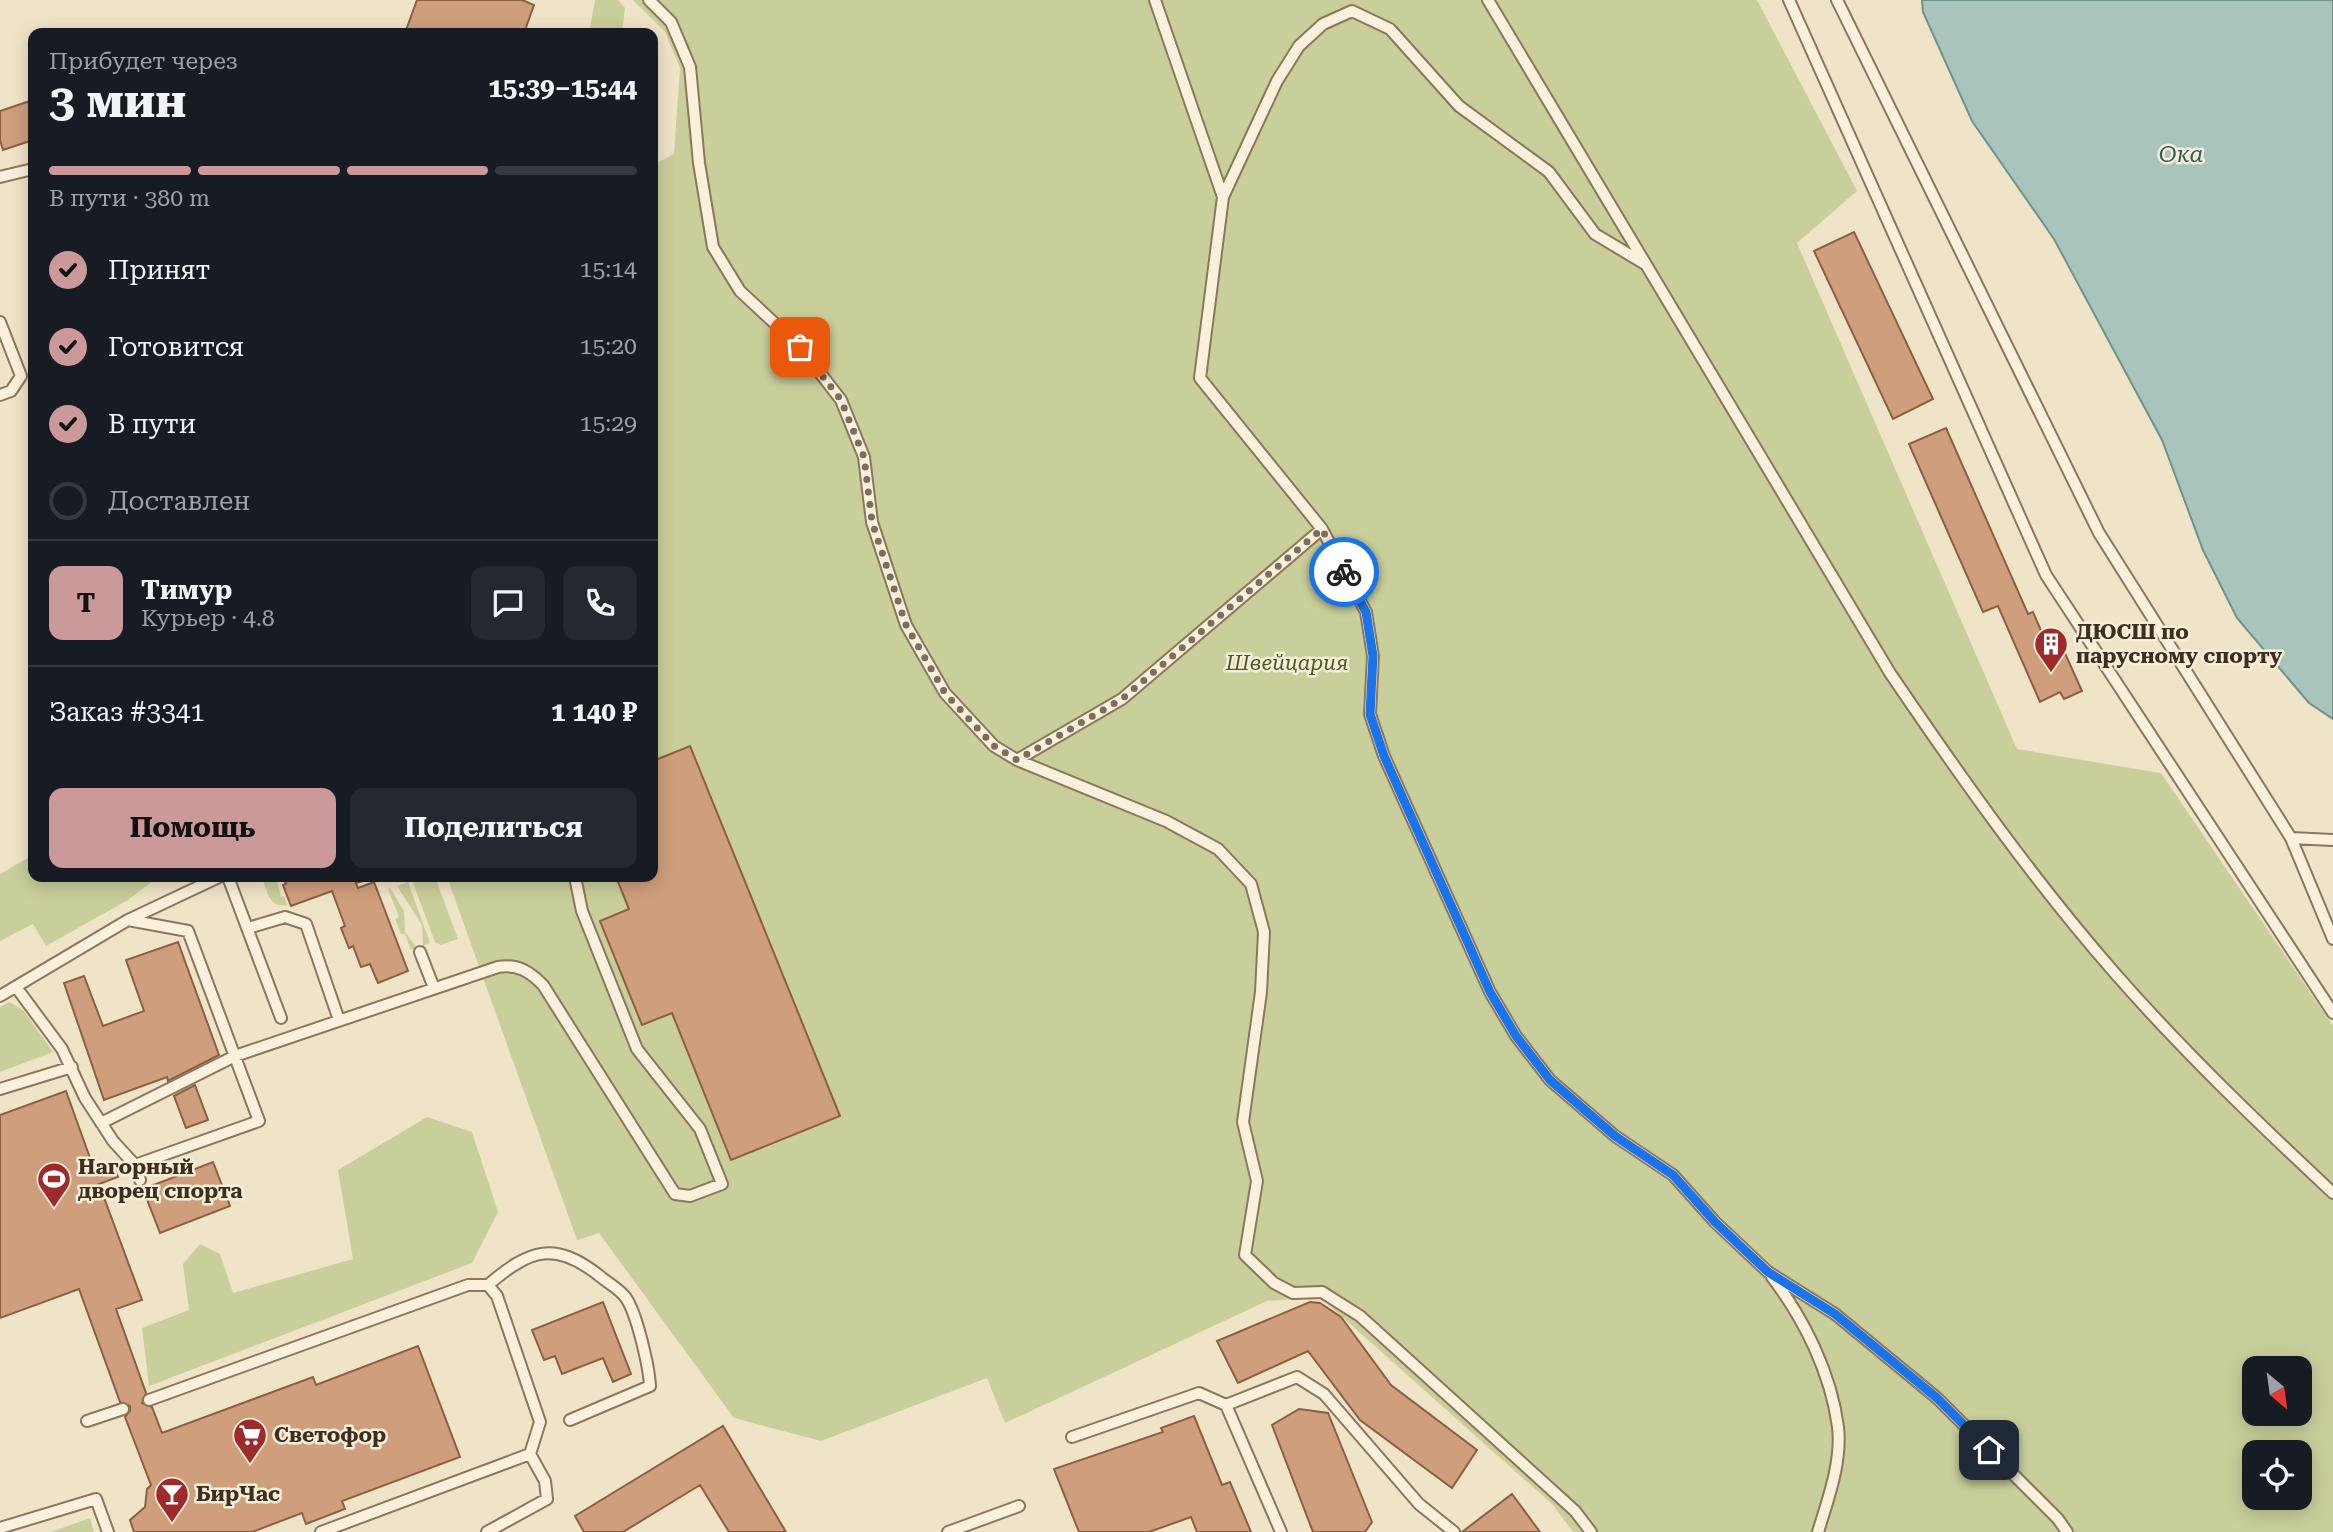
<!DOCTYPE html>
<html lang="ru">
<head>
<meta charset="utf-8">
<style>
	:root { --surface:#171b24; --page:#242831; --text:#f1f3f6; --muted:#9ea1a6; --line:#363941; --accent:#cc999b }
	body { margin:0; font-family:"Roboto Serif",serif; background:var(--page); color:var(--text); height:100vh; display:flex; flex-direction:column; font-size:26px; white-space:nowrap }
	* { box-sizing:border-box; margin:0 }
	p { font-size:23px; color:var(--muted) }
	.icon { flex:none; width:38px; height:38px; fill:none; stroke:currentColor; stroke-width:2; stroke-linecap:round; stroke-linejoin:round }
	.map { position:relative; flex:1; overflow:hidden }
	.drawer { position:absolute; left:28px; top:28px; width:630px; height:854px; display:flex; flex-direction:column; background:var(--surface); border-radius:14px; box-shadow:0 4px 18px #0003 }
	.drawer>* { flex:none }
	.needle { width:46px; rotate:151deg }
	.controls { position:absolute; left:2242px; top:1356px; display:grid; gap:14px }
	.controls a { display:grid; place-items:center; width:70px; height:70px; border-radius:14px; background:var(--surface); box-shadow:0 4px 18px #0003; font-size:35px }
	.pin { position:absolute; display:grid; place-items:center; width:60px; height:60px; color:#fff; margin:-30px; border-radius:14px; box-shadow:0 4px 10px #0006 }
	.courier { position:absolute; display:grid; place-items:center; width:70px; height:70px; margin:-35px; border:5px solid #1a73e8; border-radius:50%; background:#fff; color:#222; box-shadow:0 2px 9px #0007 }
	.headline em { font-style:normal; font-weight:700 }
	.headline div { display:flex; flex-direction:column-reverse }
	.headline { display:flex; align-items:center; justify-content:space-between; height:119px; padding:0 21px }
	h1 { font-size:46px; font-weight:700; line-height:52px }
	.bar { display:grid; grid-template-columns:repeat(4,1fr); gap:10px 7px; align-content:center; height:84px; padding:0 21px }
	.bar i { height:9px; border-radius:5px; background:var(--line) }
	.bar .active { background:var(--accent) }
	.bar p { grid-column:span 4 }
	.line { display:flex; align-items:center; gap:18px; padding:0 21px; border-top:2px solid var(--line) }
	.line div { flex:1 }
	.round { display:grid; place-items:center; flex:none; width:74px; height:74px; border-radius:14px; background:var(--page) }
	ol { padding:0 21px; list-style:none }
	li { display:flex; align-items:center; gap:21px; height:77px }
	li p { margin-inline-start:auto }
	li .icon { padding:7px; border-radius:50%; background:var(--accent); color:#111; stroke-width:4 }
	li:last-child { color:var(--muted) }
	li i { width:38px; height:38px; border:4px solid var(--line); border-radius:50% }
	.action { display:flex; gap:14px; margin-top:auto; padding:14px 21px }
	.action a { flex:1; height:80px; border-radius:14px; background:var(--accent); color:#111; font-size:28px; font-weight:700; line-height:80px; text-align:center }
	.action a+a { background:var(--page); color:var(--text) }
	.map>svg:first-child { display:block }
</style>
</head>
<body>
<div class="map">
<svg width="2333" height="1532" viewBox="0 0 2333 1532">
	<rect width="100%" height="100%" fill="#f0e4c8"/>
	<path fill="#c9cf9b" fill-rule="evenodd" d="M595 0H618L625 8 622 33H589Z
		M633 0H1757L1857 191 1797 243 2017 749 2161 773 2333 1026V1532H1573L1553 1505 1320 1297 1267 1301 1005 1423 987 1378 821 1441 734 1418 599 1233 577 1240 447 877H653V165L674 154 680 68 665 32ZM2254 1368H2300V1414H2254ZM2254 1452H2300V1498H2254Z
		M33 855V877H158L128 900 46 946 33 924 0 941V874Z
		M262 877H276L281 897 284 896 287 905C269 909 267 890 262 877Z
		M435 877 458 939 441 945 435 942 413 883Z
		M408 882 430 943 423 946 422 925 397 886Z
		M390 888 404 911 405 932 417 948 411 950 405 934H401L395 919 399 917 388 889Z
		M9 1002 23 1010 53 1052 0 1072V1007Z
		M427 1117 472 1132 498 1212 472 1263 149 1386 142 1328 189 1310 183 1264 200 1244 220 1254 233 1293 353 1259 338 1170Z
		M90 1518 94 1532H51Z"/>
	<path fill="#a9c4bc" stroke="#6f938a" stroke-width="2" d="M1922 0H2333V719L2309 703 2237 618 2203 550 2162 440 2054 239 1972 121 1923 12Z"/>
	<path fill="#cf9f7d" stroke="#8d5f41" stroke-width="2" d="M417 0H522L534 5 524 33H405Z
		M33 100V140L3 150 0 140V111Z
		M1854 232 1933 399 1893 419 1814 251Z
		M1946 428 2028 614 2033 612 2052 656 2064 651 2082 691 2064 699 2060 692 2040 702 1998 606 1983 612 1909 444Z
		M690 746 840 1116 731 1160 672 1013 642 1025 600 921 629 909 616 877H653V761Z
		M283 877H366L367 880 356 883 358 888 374 882 408 971 378 983 370 964 361 967 353 946 349 948 341 928 345 926 332 891 291 906 283 885 286 884Z
		M178 942 219 1055 168 1081 167 1077 104 1100 64 983 84 976 103 1026 144 1011 126 960Z
		M195 1085 208 1120 186 1128 174 1096Z
		M66 1091 94 1169 112 1162 118 1177 99 1184 142 1300 116 1309 146 1393 142 1403 152 1407 162 1433 313 1377 316 1385 418 1346 460 1457 342 1501 345 1509 306 1524 302 1513 252 1532H134L130 1520 145 1507 147 1489 151 1485 125 1417 130 1411V1406L120 1402 79 1289 0 1318V1115Z
		M213 1162 230 1206 160 1233 143 1189Z
		M603 1302 631 1374 613 1382 603 1358 562 1374 555 1356 544 1360 532 1330Z
		M1310 1302 1320 1303 1341 1317 1391 1385 1477 1450 1452 1488 1360 1420 1308 1351 1238 1383 1217 1341Z
		M1299 1409 1328 1413 1372 1522 1365 1532H1313L1272 1425Z
		M1194 1416 1222 1485 1230 1482 1251 1532H1197L1191 1517 1149 1532H1079L1054 1469 1163 1432 1161 1428Z
		M723 1426 786 1532H729L700 1485 623 1532H584L575 1516Z
		M1512 1494 1540 1532H1462Z"/>
	<g fill="none" stroke-linecap="round" stroke-linejoin="round">
		<g stroke="#8d765c" stroke-width="14">
			<path id="service" d="M649 0 671 22 690 67 699 163 713 247 740 291 800 347 841 400 864 457 872 522 906 625 945 693 994 746 1017 760 1166 821 1218 849 1251 884 1264 932 1261 992 1243 1122 1257 1181 1245 1255 1274 1283 1293 1293 1322 1292 1360 1316 1575 1511 1591 1532
				M1155 0 1223 197
				M1488 0 1890 673C1960 776 2031 877 2113 971 2181 1049 2257 1122 2333 1193
				M1789 0 2046 575 2333 1013
				M1837 0 2099 533 2291 838 2333 939
				M0 177 33 169
				M1645 264 1595 234 1549 172 1459 106 1390 29 1352 11 1323 24 1299 46 1277 81 1223 197 1200 378 1322 529 1366 612 1373 656 1370 714 1384 756 1490 992 1516 1036 1550 1080 1615 1136 1673 1175 1715 1222 1768 1272 1835 1314 1937 1398 2058 1519 2067 1532
				M0 322 21 376 11 391 0 395
				M1017 760 1122 699 1322 529
				M2291 838 2333 840
				M228 877 281 1018
				M128 920 219 877
				M248 928 285 917 306 924 339 1020
				M420 952 434 988
				M0 996 128 920 188 931 259 1121 135 1165 113 1141 85 1098 62 1049 16 987
				M0 1089 72 1067
				M101 1123 235 1056 498 967C518 964 529 971 543 985L675 1194 690 1196 722 1184 700 1129 637 1049 582 911 575 877
				M135 1165 140 1180
				M1772 1277C1804 1319 1831 1373 1838 1427 1842 1462 1828 1499 1818 1532
				M488 1285C530 1249 555 1240 601 1277 608 1283 621 1290 626 1298 637 1314 649 1367 650 1386L570 1420
				M149 1400 468 1285H488L497 1296 540 1422 530 1454 321 1532
				M1226 1405 1297 1377 1324 1394 1419 1504 1454 1532
				M87 1421 123 1409
				M1072 1437 1199 1393 1226 1405 1281 1532
				M0 1528 96 1499 108 1532
				M487 1532 547 1499 545 1481 530 1454
				M948 1532 1019 1506"/>
		</g>
		<use href="#service" stroke="#faf1dc" stroke-width="10"/>
	</g>
	<g fill="none" stroke-linecap="round" stroke-linejoin="round">
		<path stroke="#7c6e5b" stroke-width="7" stroke-dasharray="0 12.6" d="M800 347 841 400 864 457 872 522 906 625 945 693 994 746 1017 760 1122 699 1322 529 1344 572"/>
		<path stroke="#1a73e8" stroke-width="9" d="M1344 572 1366 612 1373 656 1370 714 1384 756 1490 992 1516 1036 1550 1080 1615 1136 1673 1175 1715 1222 1768 1272 1835 1314 1937 1398 1989 1450"/>
	</g>
	<defs>
		<g id="building-pin" transform="scale(1.75)"><path d="M0 17L-7.5 6A9.5 9.5 0 1 1 7.5 6Z" fill="#9e2a2b" stroke="#f7eed8"/><path d="M-4-6H4V6H1V3H-1V6H-4ZM-2.5-4.3h1.7v1.8h-1.7ZM.8-4.3h1.7v1.8H.8ZM-2.5-1h1.7V.8h-1.7ZM.8-1h1.7V.8H.8Z" fill="#fff"/></g>
		<g id="stadium-pin" transform="scale(1.75)"><path d="M0 17L-7.5 6A9.5 9.5 0 1 1 7.5 6Z" fill="#9e2a2b" stroke="#f7eed8"/><path d="M0-5a6.5 5 0 1 0 0 10a6.5 5 0 1 0 0-10ZM-3.5-1.8h7v3.6h-7Z" fill="#fff"/></g>
		<g id="supermarket-pin" transform="scale(1.75)"><path d="M0 17L-7.5 6A9.5 9.5 0 1 1 7.5 6Z" fill="#9e2a2b" stroke="#f7eed8"/><path d="M-6-5.5h2.5l.6 2H6L4.5 2H-2.5L-4.4-4H-6ZM-1.5 3.2a1.3 1.3 0 1 0 .1 0ZM3 3.2a1.3 1.3 0 1 0 .1 0Z" fill="#fff"/></g>
		<g id="bar-pin" transform="scale(1.75)"><path d="M0 17L-7.5 6A9.5 9.5 0 1 1 7.5 6Z" fill="#9e2a2b" stroke="#f7eed8"/><path d="M-6-5H6L.8 .8V4.5H3.5V6h-7V4.5H-.8V.8Z" fill="#fff"/></g>
	</defs>
	<g fill-rule="evenodd">
		<use href="#building-pin" x="2051" y="644"/>
		<use href="#stadium-pin" x="54" y="1179"/>
		<use href="#supermarket-pin" x="250" y="1435"/>
		<use href="#bar-pin" x="172" y="1494"/>
	</g>
	<g text-anchor="middle" stroke-width="5" stroke-linejoin="round" paint-order="stroke">
		<g font-size="21" font-weight="bold" fill="#3d2e20" stroke="#f7eed8" text-anchor="start">
			<text x="2076" y="639">ДЮСШ по<tspan x="2076" dy="24">парусному спорту</tspan></text>
			<text x="78" y="1174">Нагорный<tspan x="78" dy="24">дворец спорта</tspan></text>
			<text x="274" y="1442">Светофор</text>
			<text x="196" y="1501">БирЧас</text>
		</g>
		<g font-size="21" font-style="italic" fill="#4d5a26" stroke="#f7eed8">
			<text x="1287" y="670">Швейцария</text>
		</g>
		<g font-size="23" font-style="italic" fill="#2f5d5a" stroke="#f7eed8">
			<text x="2181" y="162">Ока</text>
		</g>
	</g>
</svg>
<div class="controls">
<a><svg class="needle" viewBox="-14 -14 28 28"><path d="M0-13l5 13h-10z" fill="#e53935"/><path d="M0 13l5-13h-10z" fill="#9ea1a6"/></svg></a>
<a><svg class="icon" aria-label="locate" viewBox="0 0 24 24"><circle cx="12" cy="12" r="6"/><path d="M12 2v4M12 18v4M2 12h4M18 12h4"/></svg></a>
</div>
<div class="pin" style="left:800px;top:347px;background:#ea580c"><svg class="icon" aria-label="bag" viewBox="0 0 24 24"><path d="M5 8h14l-1 12H6zM9 8a3 3 0 0 1 6 0"/></svg></div>
<div class="pin" style="left:1989px;top:1450px;background:#1f2937"><svg class="icon" aria-label="home" viewBox="0 0 24 24"><path d="M3 11l9-7 9 7M6 9v11h12V9"/></svg></div>
<div class="courier" style="left:1344px;top:572px"><svg class="icon" aria-label="bike" viewBox="0 0 24 24"><circle cx="6" cy="16" r="4"/><circle cx="18" cy="16" r="4"/><path d="M6 16l4-8h5l3 8M10 8l3 8H6M13 5h3"/></svg></div>
<section class="drawer">
<div class="headline"><div><h1>3 мин</h1><p>Прибудет через</p></div><em>15:39–15:44</em></div>
<div class="bar"><i class="active"></i><i class="active"></i><i class="active"></i><i></i><p>В пути · 380 m</p></div>
<ol>
<li><svg class="icon" aria-label="check" viewBox="0 0 24 24"><path d="M5 12l5 5 9-10"/></svg>Принят<p>15:14</p></li>
<li><svg class="icon" aria-label="check" viewBox="0 0 24 24"><path d="M5 12l5 5 9-10"/></svg>Готовится<p>15:20</p></li>
<li><svg class="icon" aria-label="check" viewBox="0 0 24 24"><path d="M5 12l5 5 9-10"/></svg>В пути<p>15:29</p></li>
<li><i></i>Доставлен</li>
</ol>
<div class="line" style="height:126px"><b class="round" style="background:var(--accent);color:#111">Т</b><div><b>Тимур</b><p>Курьер · 4.8</p></div><a class="round"><svg class="icon" aria-label="chat" viewBox="0 0 24 24"><path d="M4 5h16v11H9l-5 4z"/></svg></a><a class="round"><svg class="icon" aria-label="phone" viewBox="0 0 24 24"><path d="M5 4h4l2 5-3 2q2 4 5 5l2-3 5 2v4C11 20 4 13 5 4z"/></svg></a></div>
<div class="line" style="height:91px"><div>Заказ #3341</div><b>1 140 ₽</b></div>
<div class="action"><a>Помощь</a><a>Поделиться</a></div>
</section>
</div>
</body>
</html>
